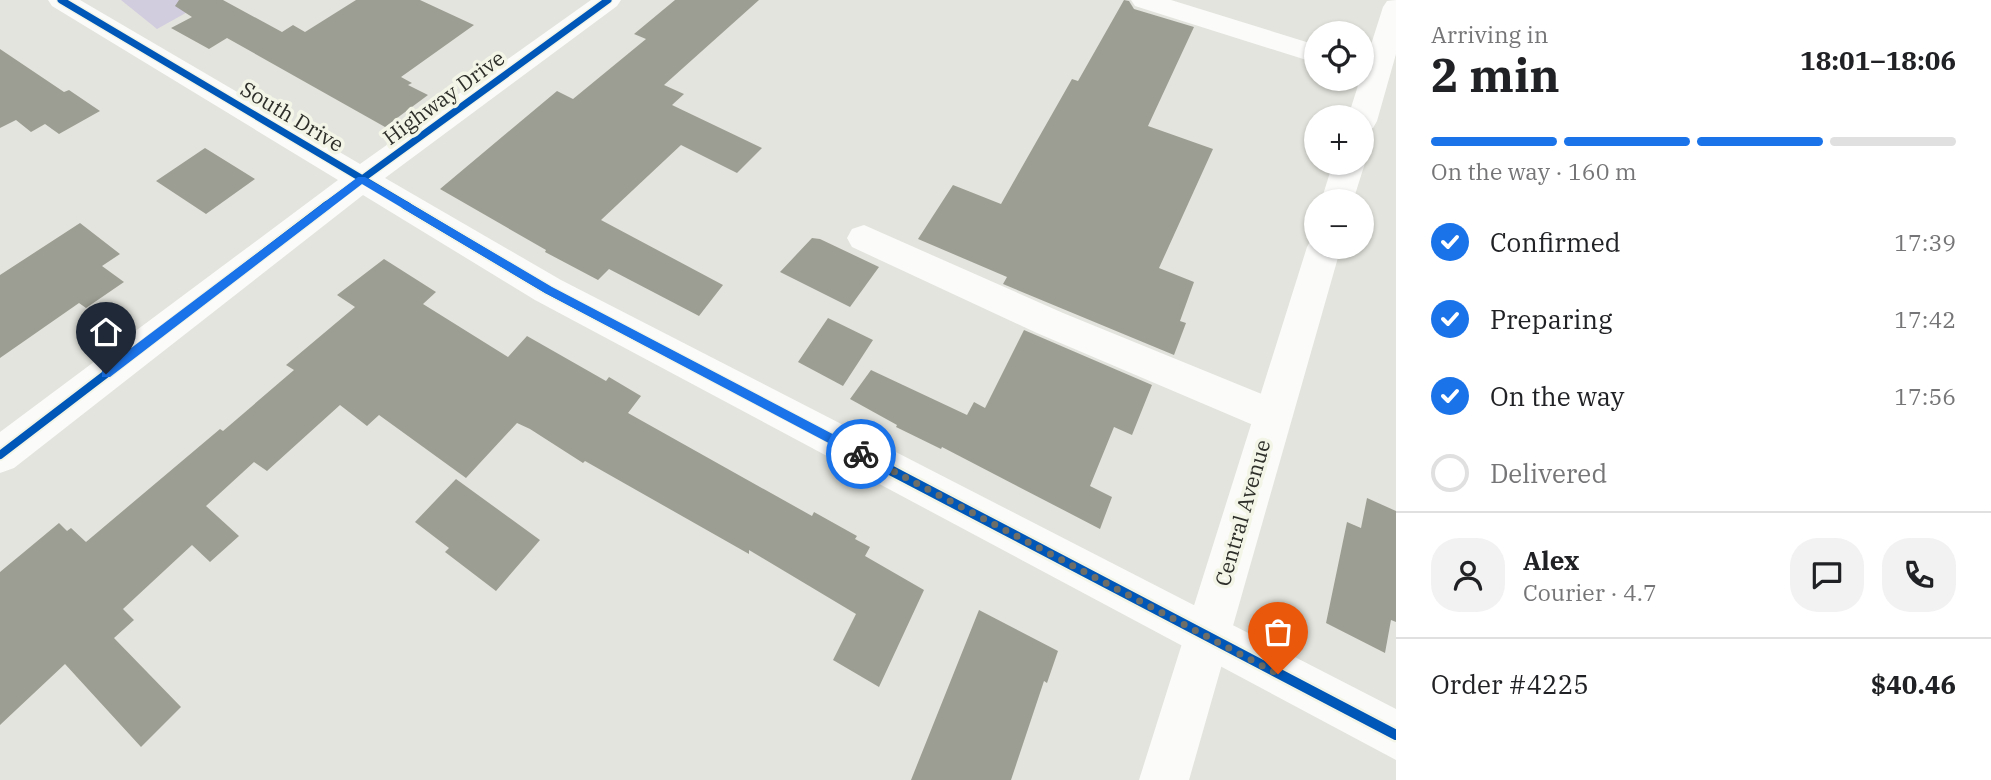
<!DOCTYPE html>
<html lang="en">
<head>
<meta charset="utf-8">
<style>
	:root { --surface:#fff; --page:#f2f2f2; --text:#202124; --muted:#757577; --line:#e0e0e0; --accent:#1a73e8 }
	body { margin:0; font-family:"IBM Plex Serif",serif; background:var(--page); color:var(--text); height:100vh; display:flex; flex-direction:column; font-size:26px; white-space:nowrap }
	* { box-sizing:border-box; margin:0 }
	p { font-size:23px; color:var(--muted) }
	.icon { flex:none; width:38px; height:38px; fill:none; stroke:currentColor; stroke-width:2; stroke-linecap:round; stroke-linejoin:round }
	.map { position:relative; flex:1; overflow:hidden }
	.details { display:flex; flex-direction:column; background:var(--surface); width:595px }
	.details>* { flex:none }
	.buttons { position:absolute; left:1304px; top:21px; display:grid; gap:14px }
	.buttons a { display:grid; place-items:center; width:70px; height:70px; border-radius:50%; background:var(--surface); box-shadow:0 2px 5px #0004; font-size:35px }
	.pin { position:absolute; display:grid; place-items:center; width:60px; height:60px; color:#fff; margin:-72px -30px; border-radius:50% 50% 50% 0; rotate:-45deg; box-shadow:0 0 7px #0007 }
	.pin .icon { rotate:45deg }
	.courier { position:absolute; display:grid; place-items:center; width:70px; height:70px; margin:-35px; border:5px solid #1a73e8; border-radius:50%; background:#fff; color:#222; box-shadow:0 2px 9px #0007 }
	.headline em { font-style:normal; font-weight:700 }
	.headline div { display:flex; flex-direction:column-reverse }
	.headline { display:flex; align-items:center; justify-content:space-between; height:119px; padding:0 35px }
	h1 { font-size:46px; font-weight:700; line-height:52px }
	.bar { display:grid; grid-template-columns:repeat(4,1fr); gap:10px 7px; align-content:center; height:84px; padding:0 35px }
	.bar i { height:9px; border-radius:5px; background:var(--line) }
	.bar .current { background:var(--accent) }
	.bar p { grid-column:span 4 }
	.line { display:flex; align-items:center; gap:18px; padding:0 35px; border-top:2px solid var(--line) }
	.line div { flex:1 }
	.round { display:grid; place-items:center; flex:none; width:74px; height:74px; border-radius:28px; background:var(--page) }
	ol { padding:0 35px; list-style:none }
	li { display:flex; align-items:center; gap:21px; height:77px }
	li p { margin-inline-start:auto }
	li .icon { padding:7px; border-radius:50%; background:var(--accent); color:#fff; stroke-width:4 }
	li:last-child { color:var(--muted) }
	li i { width:38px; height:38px; border:4px solid var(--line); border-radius:50% }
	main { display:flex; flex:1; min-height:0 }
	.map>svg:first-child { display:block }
</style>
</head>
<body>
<main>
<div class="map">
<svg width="1396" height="780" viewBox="0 0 1396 780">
	<rect width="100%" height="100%" fill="#e4e4de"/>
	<path fill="#d2ccdf" d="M121 0H209L157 29Z"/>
	<path fill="#9d9e93" d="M179 0H223L282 32 293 25 305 32 356 0H420L474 25 401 77 412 83 408 85 428 95 385 127 227 38 209 49 171 28 192 17 175 6Z
		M675 0H759L664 85 684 94 672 105 762 148 737 173 681 145 601 220 723 285 699 316 609 269 598 280 545 252 546 250 440 189 557 91 573 99 646 39 634 34Z
		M1124 0 1129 1 1134 9 1194 27 1148 126 1213 149 1159 268 1194 282 1180 321 1186 323 1174 355 1003 284 1007 277 918 239 953 185 1001 204 1072 79 1078 81Z
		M0 49 64 92 69 90 100 111 59 134 45 124 31 132 16 120 0 128Z
		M205 148 255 179 206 214 156 181Z
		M80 223 120 254 102 266 124 282 86 308 79 303 0 358V275Z
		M812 238 820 239 879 267 850 307 780 272Z
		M384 259 436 292 423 304 508 357 527 336 606 381 609 377 641 396 628 413 812 516 814 512 857 536 855 539 870 547 865 556 924 590 879 687 833 660 856 614 749 550V554L585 461 583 463 530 429 517 423 466 478 379 415 367 426 340 405 267 471 254 462 206 506 239 536 210 562 192 545 123 609 134 620 114 638 181 707 141 747 65 664 0 725V572L59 523 67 531 71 528 86 542 220 429 223 431 294 370 286 365 355 307 337 295Z
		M828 318 873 340 843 386 798 362Z
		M1024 330 1152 385 1132 435 1114 427 1090 486 1112 497 1100 529 942 447 941 449 896 427 897 425 850 399 871 370 967 415 974 402 985 408Z
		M456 479 540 540 496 591 445 552 449 548 415 522Z
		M1367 498 1396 511V622L1391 620 1385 653 1326 623 1347 522 1361 528Z
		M979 610 1058 651 1047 683 1044 681 1011 780H911Z"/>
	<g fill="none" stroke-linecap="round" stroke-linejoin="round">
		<path fill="#fbfbfa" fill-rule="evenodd" d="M48 0H80L360 164 591 0H621L617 6 385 178 561 280 1396 709V760L535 300 363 195 14 468 0 473V432L338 180 52 6Z
			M1131 0H1171L1316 45V63L1135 6Z
			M864 225 1063 313 1286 404 1292 416 1286 428 1272 433 1037 333 852 247 847 238 852 229Z"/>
		<path fill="#fbfbfa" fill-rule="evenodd" d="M1396 0V54L1377 121 1373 128 1362 131V117H1348L1383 7 1387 1Z
			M1362 158 1365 163 1353 201H1321L1333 163H1362Z
			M1316 237V247H1341L1189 780H1139L1307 247 1312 238Z"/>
		<g stroke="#f3f6e7" stroke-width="10">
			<path id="cycleway-far2" d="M61 0 408 206
				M325 206 608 0"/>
		</g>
		<g stroke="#f3f6e7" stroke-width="12">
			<path id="cycleway-far1" d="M405 205 548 290 876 462
				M0 455 327 205"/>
		</g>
		<g stroke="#f3f6e7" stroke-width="15">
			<path id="cycleway" d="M873 461 1396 735"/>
		</g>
		<use href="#cycleway-far2" stroke="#0057b8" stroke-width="7"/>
		<use href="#cycleway-far1" stroke="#0057b8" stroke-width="8"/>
		<use href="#cycleway" stroke="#0057b8" stroke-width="10"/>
	</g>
	<path fill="#1a73e8" d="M358 177H365L552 287 865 451V458H857L545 293 362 184 110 377H102V370Z"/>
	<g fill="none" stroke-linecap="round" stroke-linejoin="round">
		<path stroke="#6e6e69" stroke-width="7" stroke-dasharray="0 12.6" d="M861 454 1278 674"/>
	</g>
	<g text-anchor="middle" stroke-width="7" stroke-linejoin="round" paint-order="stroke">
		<g font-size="21" fill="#2e2f2a" stroke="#f3f6e7">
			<text transform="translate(444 98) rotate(-36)" y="7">Highway Drive</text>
			<text transform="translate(292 117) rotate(31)" y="7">South Drive</text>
			<text transform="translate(1243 513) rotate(-74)" y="7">Central Avenue</text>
		</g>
	</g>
</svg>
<div class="buttons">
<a><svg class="icon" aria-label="locate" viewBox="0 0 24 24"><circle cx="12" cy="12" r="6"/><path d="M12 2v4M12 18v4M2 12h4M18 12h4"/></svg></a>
<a>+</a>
<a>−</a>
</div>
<div class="pin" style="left:1278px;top:674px;background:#ea580c"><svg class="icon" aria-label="bag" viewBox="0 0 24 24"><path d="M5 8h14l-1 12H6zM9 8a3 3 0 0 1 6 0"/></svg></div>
<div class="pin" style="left:106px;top:374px;background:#1f2937"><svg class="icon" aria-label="home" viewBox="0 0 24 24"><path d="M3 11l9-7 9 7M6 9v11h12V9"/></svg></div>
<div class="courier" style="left:861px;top:454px"><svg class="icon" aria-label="bike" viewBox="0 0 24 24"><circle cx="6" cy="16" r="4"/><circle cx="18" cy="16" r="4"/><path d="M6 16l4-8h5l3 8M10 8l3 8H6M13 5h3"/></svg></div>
</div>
<section class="details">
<div class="headline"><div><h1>2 min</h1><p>Arriving in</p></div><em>18:01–18:06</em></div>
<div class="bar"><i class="current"></i><i class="current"></i><i class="current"></i><i></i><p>On the way · 160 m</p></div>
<ol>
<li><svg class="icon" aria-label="check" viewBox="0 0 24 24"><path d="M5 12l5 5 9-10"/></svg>Confirmed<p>17:39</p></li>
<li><svg class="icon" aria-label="check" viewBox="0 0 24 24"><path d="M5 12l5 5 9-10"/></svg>Preparing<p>17:42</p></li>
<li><svg class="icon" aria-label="check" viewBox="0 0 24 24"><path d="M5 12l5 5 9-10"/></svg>On the way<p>17:56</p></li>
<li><i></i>Delivered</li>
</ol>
<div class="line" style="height:126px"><a class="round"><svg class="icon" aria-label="person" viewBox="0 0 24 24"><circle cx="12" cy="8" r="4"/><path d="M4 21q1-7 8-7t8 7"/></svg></a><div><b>Alex</b><p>Courier · 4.7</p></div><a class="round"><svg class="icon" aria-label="chat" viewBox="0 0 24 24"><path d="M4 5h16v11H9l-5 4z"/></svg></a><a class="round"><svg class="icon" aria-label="phone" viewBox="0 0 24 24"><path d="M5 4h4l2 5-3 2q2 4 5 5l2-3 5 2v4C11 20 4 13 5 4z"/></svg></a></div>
<div class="line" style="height:91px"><div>Order #4225</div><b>$40.46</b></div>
</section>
</main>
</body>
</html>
